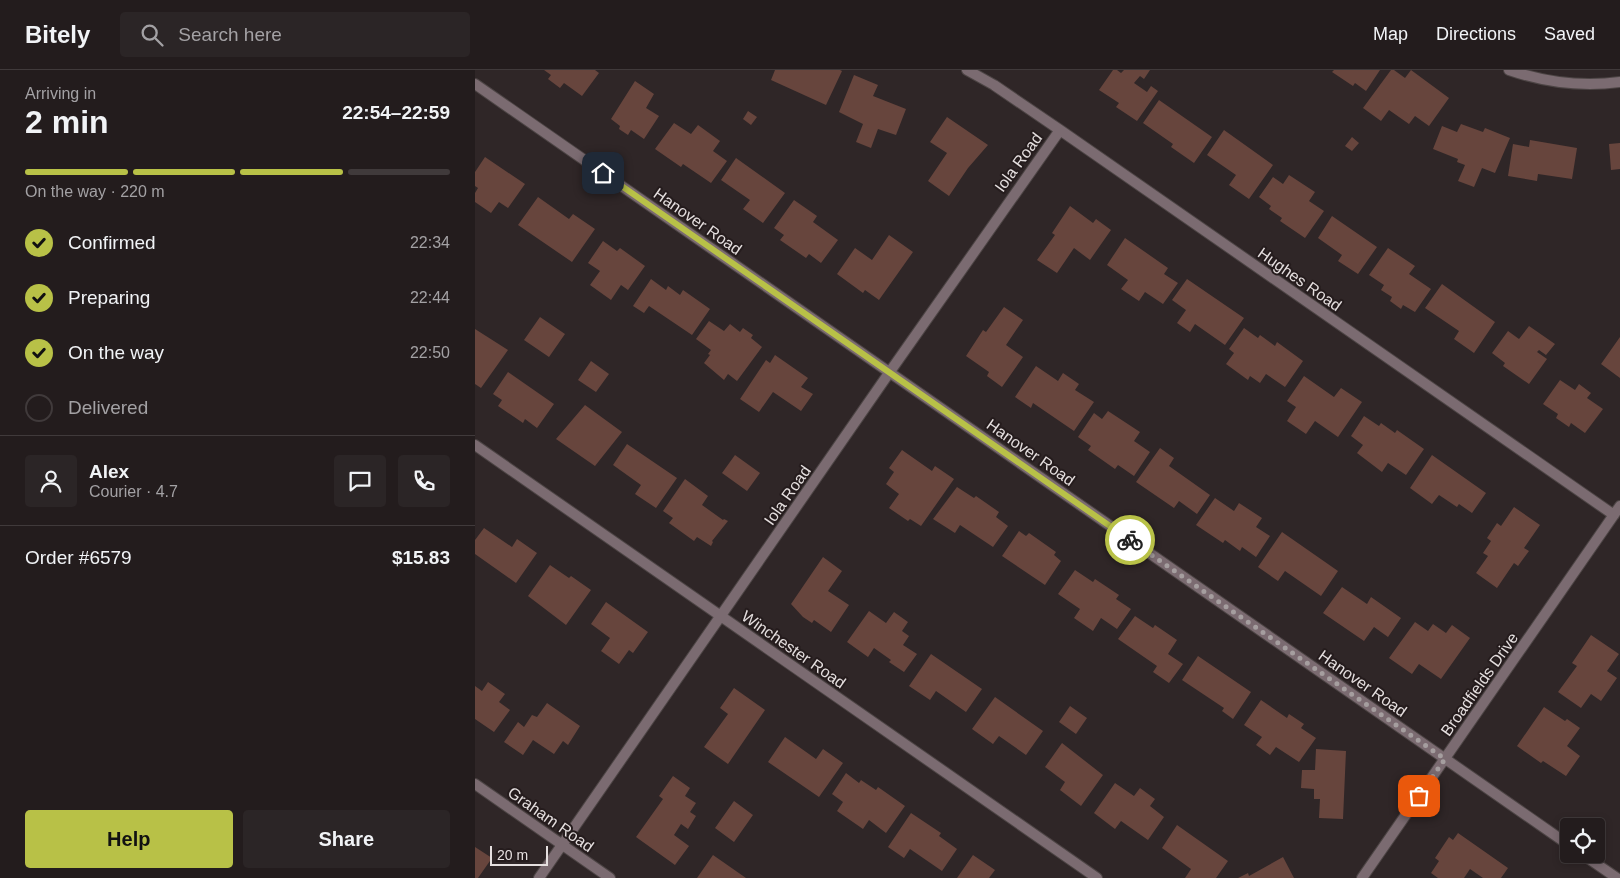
<!DOCTYPE html>
<html lang="en">
<head>
<meta charset="utf-8">
<style>
	:root { --surface:#231c1d; --page:#2b2526; --text:#f1f3f6; --muted:#a3a1a4; --line:#403a3b; --accent:#b8c147 }
	body { margin:0; font-family:Helvetica,sans-serif; background:var(--page); color:var(--text); height:100vh; display:flex; flex-direction:column; font-size:19px; white-space:nowrap }
	* { box-sizing:border-box; margin:0 }
	p { font-size:16px; color:var(--muted) }
	.icon { flex:none; width:28px; height:28px; fill:none; stroke:currentColor; stroke-width:2; stroke-linecap:round; stroke-linejoin:round }
	.map { position:relative; flex:1; overflow:hidden }
	.drawer { display:flex; flex-direction:column; background:var(--surface); width:475px }
	.drawer>* { flex:none }
	.buttons { position:absolute; left:1085px; top:748px; display:grid; gap:10px }
	.buttons a { display:grid; place-items:center; width:45px; height:45px; border-radius:5px; background:var(--surface); box-shadow:0 2px 8px #0003,0 0 0 1px var(--line); font-size:25px }
	.scale { position:absolute; left:15px; bottom:12px; width:58px; box-sizing:border-box; padding-left:5px; border:2px solid #e5dfdf; border-top:0; font-size:14px; line-height:18px; white-space:nowrap; color:#e5dfdf; -webkit-text-stroke:4px #251c1d; paint-order:stroke }
	.pin { position:absolute; display:grid; place-items:center; width:42px; height:42px; color:#fff; margin:-21px; border-radius:10px; box-shadow:0 2px 8px #0006 }
	.courier { position:absolute; display:grid; place-items:center; width:50px; height:50px; margin:-25px; border:4px solid #b8c147; border-radius:50%; background:#fff; color:#222; box-shadow:0 1px 6px #0007 }
	.summary em { font-style:normal; font-weight:800 }
	.summary div { display:flex; flex-direction:column-reverse }
	.summary { display:flex; align-items:center; justify-content:space-between; height:85px; padding:0 25px }
	h1 { font-size:32px; font-weight:800; line-height:38px }
	.bar { display:grid; grid-template-columns:repeat(4,1fr); gap:8px 5px; align-content:center; height:60px; padding:0 25px }
	.bar i { height:6px; border-radius:4px; background:var(--line) }
	.bar .selected { background:var(--accent) }
	.bar p { grid-column:span 4 }
	.line { display:flex; align-items:center; gap:12px; padding:0 25px; border-top:1px solid var(--line) }
	.line div { flex:1 }
	.round { display:grid; place-items:center; flex:none; width:52px; height:52px; border-radius:5px; background:var(--page) }
	ol { padding:0 25px; list-style:none }
	li { display:flex; align-items:center; gap:15px; height:55px }
	li p { margin-inline-start:auto }
	li .icon { padding:5px; border-radius:50%; background:var(--accent); color:#111; stroke-width:4 }
	li:last-child { color:var(--muted) }
	li i { width:28px; height:28px; border:2px solid var(--line); border-radius:50% }
	.cta { display:flex; gap:10px; margin-top:auto; padding:10px 25px }
	.cta a { flex:1; height:58px; border-radius:5px; background:var(--accent); color:#111; font-size:20px; font-weight:800; line-height:58px; text-align:center }
	.cta a+a { background:var(--page); color:var(--text) }
	header { display:flex; align-items:center; gap:30px; box-sizing:border-box; height:70px; padding:0 25px; background:var(--surface); border-bottom:1px solid var(--line) }
	header strong { font-size:24px }
	nav { display:flex; gap:28px; margin-inline-start:auto; font-size:18px }
	.search { width:350px; height:45px; background:var(--page); display:flex; align-items:center; gap:12px; box-sizing:border-box; padding:0 18px; border-radius:5px; color:var(--muted); font-size:19px }
	main { display:flex; flex:1; min-height:0 }
	.map>svg:first-child { display:block }
</style>
</head>
<body>
<header>
<strong>Bitely</strong>
<div class="search"><svg class="icon" aria-label="search" viewBox="0 0 24 24"><circle cx="10" cy="10" r="6"/><path d="M15 15l6 6"/></svg>Search here</div>
<nav><a>Map</a><a>Directions</a><a>Saved</a></nav>
</header>
<main>
<section class="drawer">
<div class="summary"><div><h1>2 min</h1><p>Arriving in</p></div><em>22:54–22:59</em></div>
<div class="bar"><i class="selected"></i><i class="selected"></i><i class="selected"></i><i></i><p>On the way · 220 m</p></div>
<ol>
<li><svg class="icon" aria-label="check" viewBox="0 0 24 24"><path d="M5 12l5 5 9-10"/></svg>Confirmed<p>22:34</p></li>
<li><svg class="icon" aria-label="check" viewBox="0 0 24 24"><path d="M5 12l5 5 9-10"/></svg>Preparing<p>22:44</p></li>
<li><svg class="icon" aria-label="check" viewBox="0 0 24 24"><path d="M5 12l5 5 9-10"/></svg>On the way<p>22:50</p></li>
<li><i></i>Delivered</li>
</ol>
<div class="line" style="height:90px"><a class="round"><svg class="icon" aria-label="person" viewBox="0 0 24 24"><circle cx="12" cy="8" r="4"/><path d="M4 21q1-7 8-7t8 7"/></svg></a><div><b>Alex</b><p>Courier · 4.7</p></div><a class="round"><svg class="icon" aria-label="chat" viewBox="0 0 24 24"><path d="M4 5h16v11H9l-5 4z"/></svg></a><a class="round"><svg class="icon" aria-label="phone" viewBox="0 0 24 24"><path d="M5 4h4l2 5-3 2q2 4 5 5l2-3 5 2v4C11 20 4 13 5 4z"/></svg></a></div>
<div class="line" style="height:65px"><div>Order #6579</div><b>$15.83</b></div>
<div class="cta"><a>Help</a><a>Share</a></div>
</section>
<div class="map">
<svg width="1145" height="808" viewBox="0 0 1145 808">
	<rect width="100%" height="100%" fill="#2f2627"/>
	<path fill="#67453d" d="M69 0H120L124 3 107 26 89 13 85 18 73 9 76 5Z
		M300 0H365L367 1 351 35 296 10Z
		M638 0H642L646 3 649 0H675L669 9 665 6 659 13 672 22 676 16 683 21 662 51 641 37 644 33 624 20Z
		M859 0H905L891 21 880 13 878 16 857 2Z
		M916 0H919L930 8 936 0 974 28 954 56 940 46 934 54 914 40 906 51 888 38Z
		M379 5 403 15 398 26 431 39 421 65 403 59 396 78 381 72 388 54 364 42Z
		M160 11 179 24 171 38 184 46 169 69 156 60 153 65 144 59 145 56 136 49Z
		M684 30 737 67 719 93 696 77 698 74 668 53Z
		M273 41 282 47 276 55 268 49Z
		M472 47 513 75 493 98 474 126 453 111 472 83 455 72Z
		M199 53 216 64 223 55 245 71 238 81 252 91 236 113 208 94 206 97 180 79Z
		M986 54 1008 62 1010 58 1035 68 1020 103 1007 98 999 117 983 111 990 95 982 92 983 89 958 79 967 56 982 62Z
		M749 60 798 95 774 129 754 115 761 105 732 85Z
		M877 67 884 73 877 81 870 76Z
		M1055 70 1102 78 1097 109 1063 104 1062 111 1033 106 1038 74 1054 77Z
		M1145 73V99L1136 100 1134 74Z
		M10 87 50 114 33 138 24 132 16 143 0 132V123L3 118 0 116V102Z
		M261 88 310 123 288 153 268 139 275 130 246 110Z
		M814 105 840 122 834 131 849 141 830 168 805 151 807 148 794 139 796 136 784 127 798 107 808 114Z
		M63 127 94 149 98 144 120 159 97 192 43 155Z
		M319 130 342 146 338 152 363 170 346 193 334 184 331 188 305 170 309 165 299 158Z
		M595 136 618 153 621 149 636 160 615 190 599 178 582 203 562 190 580 165 577 163Z
		M857 146 902 177 883 204 863 191 867 185 843 168Z
		M414 165 438 182 404 230 390 220 388 223 362 204 380 178 397 190Z
		M650 168 693 198 689 204 703 213 688 234 670 222 664 231 646 219 653 210 632 195Z
		M128 171 142 181 145 178 170 196 153 220 146 215 136 230 115 215 125 201 113 193Z
		M913 178 940 196 934 204 956 219 940 242 928 235 926 239 915 231 917 227 906 220 909 215 894 205Z
		M176 209 191 220 193 216 205 225 208 220 235 239 217 265 174 236 169 243 158 236Z
		M712 209 769 248 750 275 720 254 715 262 702 253 711 240 697 230Z
		M967 214 1020 252 999 283 979 269 984 261 950 238Z
		M529 237 548 250 531 275 548 287 527 317 512 306 514 302 491 286 508 260 511 262Z
		M65 247 90 264 74 287 49 270Z
		M234 251 249 261 255 254 265 262 268 258 278 265 276 268 287 277 262 311 253 304 249 310 229 293 235 285 233 284 236 280 221 269Z
		M1054 256 1080 274 1071 285 1064 280 1062 282 1072 289 1054 314 1028 296 1030 293 1017 283 1033 261 1044 269Z
		M769 258 783 268 785 265 800 276 802 272 828 291 810 317 791 304 785 313 775 306 773 310 751 294 759 283 754 279Z
		M0 259 33 280 6 318 0 314Z
		M1145 267V308L1126 294Z
		M300 285 333 308 326 317 338 324 326 341 298 322 284 342 265 329 291 290 295 293Z
		M116 291 134 304 121 322 103 310Z
		M561 296 583 311 588 303 604 314 600 320 619 332 599 361 558 333 556 338 540 327Z
		M33 302 79 334 62 358 50 349 48 353 23 336 27 330 18 324Z
		M829 306 859 327 866 318 887 332 863 367 840 351 831 364 812 351 821 337 812 331Z
		M1085 310 1100 320 1104 314 1116 323 1112 328 1128 339 1110 363 1096 353 1094 357 1081 348 1083 344 1068 334Z
		M110 335 147 362 120 396 81 369Z
		M633 341 665 362 659 371 675 382 659 406 643 395 640 399 613 380 616 376 603 367 619 343 627 349Z
		M889 346 904 356 906 353 920 363 922 360 949 379 931 405 913 393 907 402 882 383 888 375 876 366Z
		M152 374 202 408 181 438 160 424 166 415 138 395Z
		M685 378 699 388 694 396 735 425 722 444 704 431 699 438 661 412Z
		M427 380 457 401 460 396 479 409 446 456 435 449 433 451 414 438 424 424 411 414 419 402 414 398Z
		M260 385 285 403 272 421 247 403Z
		M957 385 1011 423 997 443 984 434 982 437 964 425 957 434 935 418Z
		M210 409 233 426 227 435 248 450 249 449 253 451 237 471 238 472 236 476 222 467 219 471 194 453 198 448 188 441Z
		M482 417 499 428 501 426 524 442 521 447 533 456 518 477 485 455 480 463 458 449Z
		M740 428 759 441 764 433 787 448 781 457 795 466 781 487 767 477 765 481 750 470 748 473 721 455Z
		M1039 437 1065 455 1049 478 1054 481 1043 496 1039 493 1022 518 1001 503 1013 486 1008 483 1016 471 1012 468 1022 453 1026 456Z
		M9 458 37 477 42 469 62 483 41 513 0 484V470Z
		M544 461 551 466 554 463 581 482 579 485 586 491 570 515 527 486Z
		M807 462 863 501 846 526 810 501 803 511 783 497Z
		M348 487 367 501 353 521 374 535 356 562 339 550 337 553 328 547 316 534Z
		M75 495 94 508 96 506 116 520 91 555 53 526Z
		M600 500 618 512 620 509 644 525 641 529 656 539 642 559 626 548 618 561 599 548 605 539 583 524Z
		M867 517 892 534 896 527 926 548 913 567 899 557 889 571 848 543Z
		M131 532 173 562 158 583 154 580 144 594 126 581 135 568 116 554Z
		M394 541 411 553 419 542 433 552 427 561 434 566 428 575 442 584 429 602 414 592 416 590 399 578 393 587 372 572Z
		M660 546 678 558 680 555 702 570 693 584 708 594 694 613 678 602 682 596 643 569Z
		M940 552 953 561 958 554 971 563 977 555 995 568 966 609 944 594 937 604 914 588Z
		M1116 565 1144 584 1132 601 1142 608 1126 631 1116 624 1106 638 1083 622 1102 596 1097 593Z
		M456 584 507 619 491 642 461 621 455 630 434 616Z
		M723 586 776 622 758 649 747 641 749 638 707 610Z
		M13 612 30 624 24 632 35 640 19 662 0 649V616L7 621Z
		M259 618 290 640 253 694 229 677 253 644 245 638Z
		M520 627 568 661 551 685 524 666 518 674 497 659Z
		M786 630 812 648 814 644 829 654 826 658 841 668 824 692 801 677 795 685 781 675 787 667 769 655Z
		M72 633 105 656 93 675 88 671 79 684 58 670 48 685 29 672 43 652 49 657 57 645 62 647Z
		M595 636 612 648 601 664 584 652Z
		M1069 637 1090 651 1092 649 1105 658 1092 676 1105 686 1091 706 1068 691 1066 693 1042 676Z
		M310 667 341 689 348 679 368 693 344 727 293 692Z
		M587 673 628 705 606 736 585 720 590 712 570 697Z
		M841 679 871 681 868 749 844 748 845 729H839V719L826 718 827 700H840Z
		M371 703 384 713 386 710 401 720 403 717 430 736 411 763 394 750 388 759 362 741 368 732 357 724Z
		M198 706 215 718 210 726 221 733 215 742 221 746 213 759 206 754 199 765 214 776 200 795 161 767 188 729 184 726Z
		M640 713 659 726 665 718 680 729 675 736 689 747 673 770 646 751 640 759 619 743Z
		M259 731 278 745 259 772 240 758Z
		M436 743 466 763 464 766 482 779 467 801 435 779 429 788 413 777Z
		M702 755 753 791 741 808H710L716 799 687 778Z
		M983 763 1033 798 1026 808H1008L995 799 989 808H963L956 803 964 791 960 788 974 767 978 770Z
		M0 777 17 788 3 808H0Z
		M238 785 271 808H222Z
		M498 785 520 800 514 808H482Z
		M808 787 819 808H763L773 803 774 806Z"/>
	<g fill="none" stroke-linecap="round" stroke-linejoin="round">
		<g stroke="#4c4444" stroke-width="12">
			<path id="street" d="M492 0 519 15 585 60 1139 445
				M1034 0C1069 12 1108 17 1145 12
				M0 14 1094 775
				M0 375 622 808
				M0 714 135 808
				M1107 784 1142 808
				M64 808 414 303 585 60
				M887 808 1145 436"/>
		</g>
		<use href="#street" stroke="#7b6b71" stroke-width="10"/>
	</g>
	<g fill="none" stroke-linecap="round" stroke-linejoin="round">
		<path stroke="#a59e9f" stroke-width="5" stroke-dasharray="0 9" d="M655 470 970 689 944 726"/>
		<path stroke="#b8c147" stroke-width="6" d="M128 103 655 470"/>
	</g>
	<g text-anchor="middle" stroke-width="4" stroke-linejoin="round" paint-order="stroke">
		<g font-size="16" fill="#e5dfdf" stroke="#251c1d">
			<text transform="translate(543 92) rotate(-54)" y="6">Iola Road</text>
			<text transform="translate(223 151) rotate(35)" y="6">Hanover Road</text>
			<text transform="translate(825 209) rotate(35)" y="6">Hughes Road</text>
			<text transform="translate(556 382) rotate(35)" y="6">Hanover Road</text>
			<text transform="translate(312 425) rotate(-55)" y="6">Iola Road</text>
			<text transform="translate(319 579) rotate(35)" y="6">Winchester Road</text>
			<text transform="translate(888 613) rotate(35)" y="6">Hanover Road</text>
			<text transform="translate(1004 614) rotate(-55)" y="6">Broadfields Drive</text>
			<text transform="translate(76 749) rotate(35)" y="6">Graham Road</text>
		</g>
	</g>
</svg>
<div class="buttons">
<a><svg class="icon" aria-label="locate" viewBox="0 0 24 24"><circle cx="12" cy="12" r="6"/><path d="M12 2v4M12 18v4M2 12h4M18 12h4"/></svg></a>
</div>
<div class="scale">20 m</div>
<div class="pin" style="left:944px;top:726px;background:#ea580c"><svg class="icon" aria-label="bag" viewBox="0 0 24 24"><path d="M5 8h14l-1 12H6zM9 8a3 3 0 0 1 6 0"/></svg></div>
<div class="pin" style="left:128px;top:103px;background:#1f2937"><svg class="icon" aria-label="home" viewBox="0 0 24 24"><path d="M3 11l9-7 9 7M6 9v11h12V9"/></svg></div>
<div class="courier" style="left:655px;top:470px"><svg class="icon" aria-label="bike" viewBox="0 0 24 24"><circle cx="6" cy="16" r="4"/><circle cx="18" cy="16" r="4"/><path d="M6 16l4-8h5l3 8M10 8l3 8H6M13 5h3"/></svg></div>
</div>
</main>
</body>
</html>
